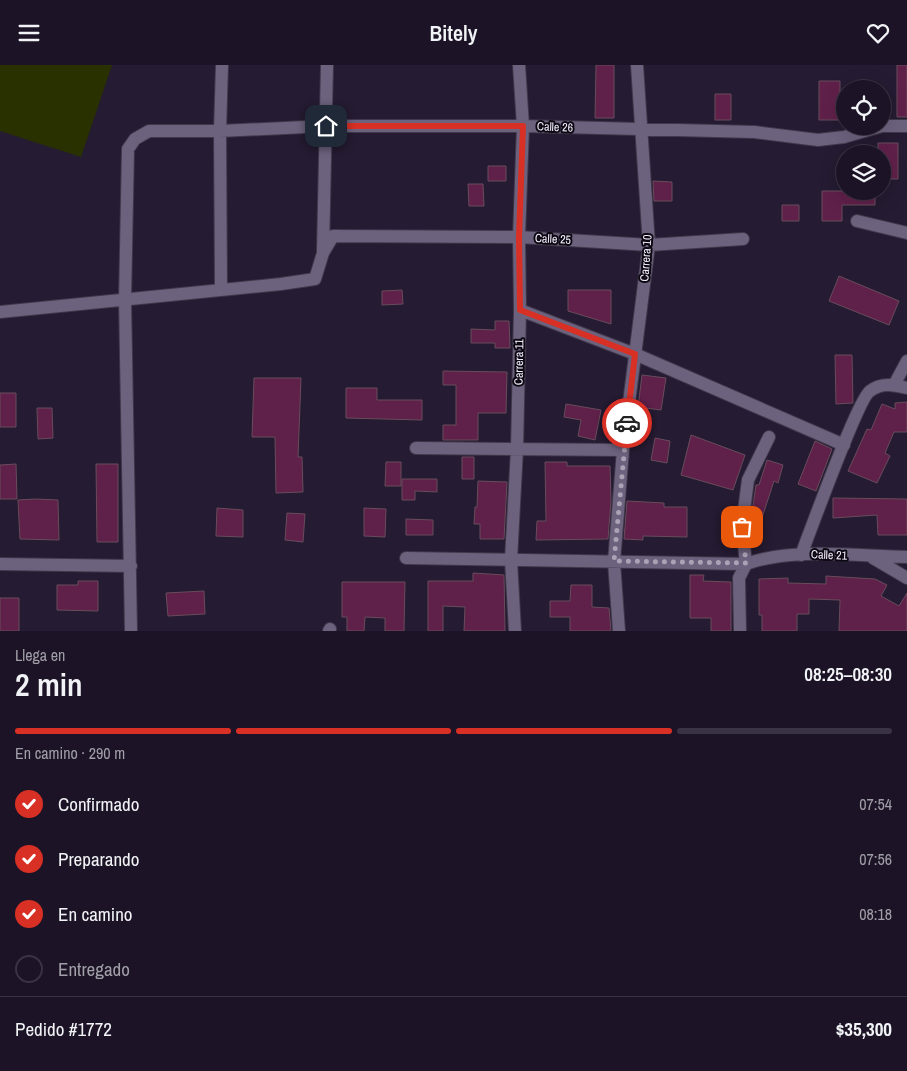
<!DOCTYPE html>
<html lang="es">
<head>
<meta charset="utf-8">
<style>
	:root { --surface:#1c1426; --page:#292132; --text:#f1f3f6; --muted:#a09ea7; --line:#3a3343; --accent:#d93025 }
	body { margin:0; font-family:"Archivo Narrow",sans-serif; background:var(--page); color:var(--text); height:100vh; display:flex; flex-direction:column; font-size:19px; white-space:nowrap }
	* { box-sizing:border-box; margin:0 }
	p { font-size:16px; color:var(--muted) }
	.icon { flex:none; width:28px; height:28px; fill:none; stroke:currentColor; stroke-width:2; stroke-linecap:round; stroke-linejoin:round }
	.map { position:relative; height:566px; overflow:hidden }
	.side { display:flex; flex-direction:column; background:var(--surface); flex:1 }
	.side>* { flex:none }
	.buttons { position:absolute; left:836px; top:15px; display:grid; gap:10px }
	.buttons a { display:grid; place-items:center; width:55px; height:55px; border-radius:50%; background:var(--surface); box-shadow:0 5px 20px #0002,0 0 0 1px var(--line); font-size:25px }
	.pin { position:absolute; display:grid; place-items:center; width:42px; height:42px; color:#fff; margin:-21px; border-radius:10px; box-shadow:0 2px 8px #0006 }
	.courier { position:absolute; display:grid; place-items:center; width:50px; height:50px; margin:-25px; border:4px solid #d93025; border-radius:50%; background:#fff; color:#222; box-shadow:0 1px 6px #0007 }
	.head em { font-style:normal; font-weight:600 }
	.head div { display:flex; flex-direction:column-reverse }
	.head { display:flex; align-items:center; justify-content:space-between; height:85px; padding:0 15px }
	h1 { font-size:32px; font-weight:600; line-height:38px }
	.bar { display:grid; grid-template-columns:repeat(4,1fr); gap:8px 5px; align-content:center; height:60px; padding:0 15px }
	.bar i { height:6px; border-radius:4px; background:var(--line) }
	.bar .active { background:var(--accent) }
	.bar p { grid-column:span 4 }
	.line { display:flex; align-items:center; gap:12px; padding:0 15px; border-top:1px solid var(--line) }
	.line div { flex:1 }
	ol { padding:0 15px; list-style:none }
	li { display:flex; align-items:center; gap:15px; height:55px }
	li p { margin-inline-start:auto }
	li .icon { padding:5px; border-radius:50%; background:var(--accent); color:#fff; stroke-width:4 }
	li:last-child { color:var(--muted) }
	li i { width:28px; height:28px; border:2px solid var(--line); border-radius:50% }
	header { display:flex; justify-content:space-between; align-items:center; height:65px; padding:0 15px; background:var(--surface); font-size:22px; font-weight:600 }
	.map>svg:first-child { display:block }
</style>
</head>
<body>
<header><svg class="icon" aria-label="menu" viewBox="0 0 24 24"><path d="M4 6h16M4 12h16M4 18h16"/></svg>Bitely<svg class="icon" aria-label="heart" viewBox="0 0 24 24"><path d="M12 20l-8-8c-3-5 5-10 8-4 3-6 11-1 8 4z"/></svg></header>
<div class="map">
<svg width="907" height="566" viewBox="0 0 907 566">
	<rect width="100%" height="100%" fill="#251b32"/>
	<path fill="#293100" d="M0 0H112L81 92 0 66Z"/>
	<path fill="#5f2049" stroke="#684c5c" d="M596 0H614V53H595Z
		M897 0H907V52H897Z
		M819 16H840V55H819Z
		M715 29H731V55H715Z
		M878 78H898V114H882V89H878Z
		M488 101H506V116H488Z
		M653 116 672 117V136H654Z
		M468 119H483L484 141H469Z
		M822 126H875V140H842V156H822Z
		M782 140H799V156H782Z
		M839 211 899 236 889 260 829 236Z
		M402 225 403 239 382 240V226Z
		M568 225H611V259L568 246Z
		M495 256H509L510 283H495V278H471V264L495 265Z
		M835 290H852L853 338 836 339Z
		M443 306 507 307 506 348H478V375H443V360H456V320H443Z
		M642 310 666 313 661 345 638 342Z
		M254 313H301L298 392H302L303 427 276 428 275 372H252Z
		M346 323H377V335H422V355L346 353Z
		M0 328H16V362H0Z
		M907 337V367H894L885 388 890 391 877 418 848 406 867 364 871 365 882 339 895 344V338Z
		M566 339 601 345 595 375 578 371 581 355 564 352Z
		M37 343H52L53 373 38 374Z
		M691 370 745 390 733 425 681 410Z
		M655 373 670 376 667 398 651 395Z
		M815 376 832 384 816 426 798 419Z
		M462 392H474V414H462Z
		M767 395 783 400 778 418 774 416 757 468 751 467 750 461 756 420H759Z
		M386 397H401V421H385Z
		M545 397H567V401H610L611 436 608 474 536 475 537 456H546Z
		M16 399 17 434H0V400Z
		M96 399H118V477H97Z
		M402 414H437V427L415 426V435H402Z
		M478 416 507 417 504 474H480V459H474L475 442H477Z
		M833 433 907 434V470H878L877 450 833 453Z
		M36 434 58 435 59 475 20 474 18 435Z
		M627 436 664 438V442H687V472L643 471V475L624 474Z
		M217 443 243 445V472L216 471Z
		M364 443 386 444 385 472 364 471Z
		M287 448 305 449 303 477 285 475Z
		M406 454 433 455V470H406Z
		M473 508 504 510 505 566H464L465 542 443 541V566H428V516H473Z
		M690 510H704L703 516 731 517V566H711V553H690Z
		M826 511 875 514 887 520 881 531 899 541 907 528V566H839L840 535 809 534V549H797V566H762V550H759V514L788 513V518L826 519Z
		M78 516H98V546L57 545V520H78Z
		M342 517H405L404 566H385V553L365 552 364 566H347V552H342Z
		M571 520H592V542L609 543 611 566H570V552H550V536H570Z
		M204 526 205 549 168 551 166 528Z
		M0 533H19V566H0Z"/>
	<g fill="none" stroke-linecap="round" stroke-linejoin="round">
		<g stroke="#40384b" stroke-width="14">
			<path id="street" d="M882 61H907
				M857 156 907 168
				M323 186 327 0
				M221 225 220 66 222 0
				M520 245 635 289 844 380
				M0 247 281 219 315 214 323 188 333 171 519 172 649 180 743 174
				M894 320 907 296
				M416 383 623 385
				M801 490C810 467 858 334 870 326 882 317 894 320 907 323
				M406 493 746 499C794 482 856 491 907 492
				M873 493 907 513
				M0 499 131 501
				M131 566 125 235 128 84 135 74 149 66H220L326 61H523L754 67 818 75 844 72 882 61
				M329 566 330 564
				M515 566 511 495 517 384 520 245 519 172 523 61 519 0
				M619 566 614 497 623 385 649 180 637 0
				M740 566 739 513 746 499 742 461 748 415 769 372"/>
		</g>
		<use href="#street" stroke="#6d627e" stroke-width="12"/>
	</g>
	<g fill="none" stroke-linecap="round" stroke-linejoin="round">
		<path stroke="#aaa3b5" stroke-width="5" stroke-dasharray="0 9" d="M627 358 614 496 746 498 742 462"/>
		<path stroke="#d93025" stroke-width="6" d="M326 61H523L519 172 520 245 635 289 627 358"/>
	</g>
	<g text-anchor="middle" stroke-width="4" stroke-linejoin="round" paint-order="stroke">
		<g font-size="12" fill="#f2ecfc" stroke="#0c0812">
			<text transform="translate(555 62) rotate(2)" y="4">Calle 26</text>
			<text transform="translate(553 174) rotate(3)" y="4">Calle 25</text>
			<text transform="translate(646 193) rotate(-86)" y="4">Carrera 10</text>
			<text transform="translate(519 297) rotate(-89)" y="4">Carrera 11</text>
			<text transform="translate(829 490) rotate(2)" y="4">Calle 21</text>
		</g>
	</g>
</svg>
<div class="buttons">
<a><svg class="icon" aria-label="locate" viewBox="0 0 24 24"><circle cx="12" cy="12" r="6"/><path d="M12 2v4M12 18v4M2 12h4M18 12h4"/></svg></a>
<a><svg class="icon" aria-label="layers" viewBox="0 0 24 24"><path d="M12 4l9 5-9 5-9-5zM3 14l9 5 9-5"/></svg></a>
</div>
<div class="pin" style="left:742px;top:462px;background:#ea580c"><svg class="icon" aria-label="bag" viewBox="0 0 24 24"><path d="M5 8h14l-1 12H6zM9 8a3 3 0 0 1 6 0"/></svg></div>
<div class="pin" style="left:326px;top:61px;background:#1f2937"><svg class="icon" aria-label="home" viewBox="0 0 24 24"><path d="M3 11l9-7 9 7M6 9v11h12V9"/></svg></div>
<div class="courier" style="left:627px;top:358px"><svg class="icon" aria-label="car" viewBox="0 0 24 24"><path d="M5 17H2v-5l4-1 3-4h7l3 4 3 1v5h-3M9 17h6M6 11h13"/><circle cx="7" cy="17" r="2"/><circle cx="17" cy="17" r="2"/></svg></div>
</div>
<section class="side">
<div class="head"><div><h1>2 min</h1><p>Llega en</p></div><em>08:25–08:30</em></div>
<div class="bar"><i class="active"></i><i class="active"></i><i class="active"></i><i></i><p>En camino · 290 m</p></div>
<ol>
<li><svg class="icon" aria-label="check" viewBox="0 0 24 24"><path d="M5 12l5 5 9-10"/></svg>Confirmado<p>07:54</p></li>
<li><svg class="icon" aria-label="check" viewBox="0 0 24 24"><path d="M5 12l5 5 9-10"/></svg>Preparando<p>07:56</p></li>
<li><svg class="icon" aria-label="check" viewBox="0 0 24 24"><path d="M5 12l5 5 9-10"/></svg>En camino<p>08:18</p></li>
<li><i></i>Entregado</li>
</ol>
<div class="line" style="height:65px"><div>Pedido #1772</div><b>$35,300</b></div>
</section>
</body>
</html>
